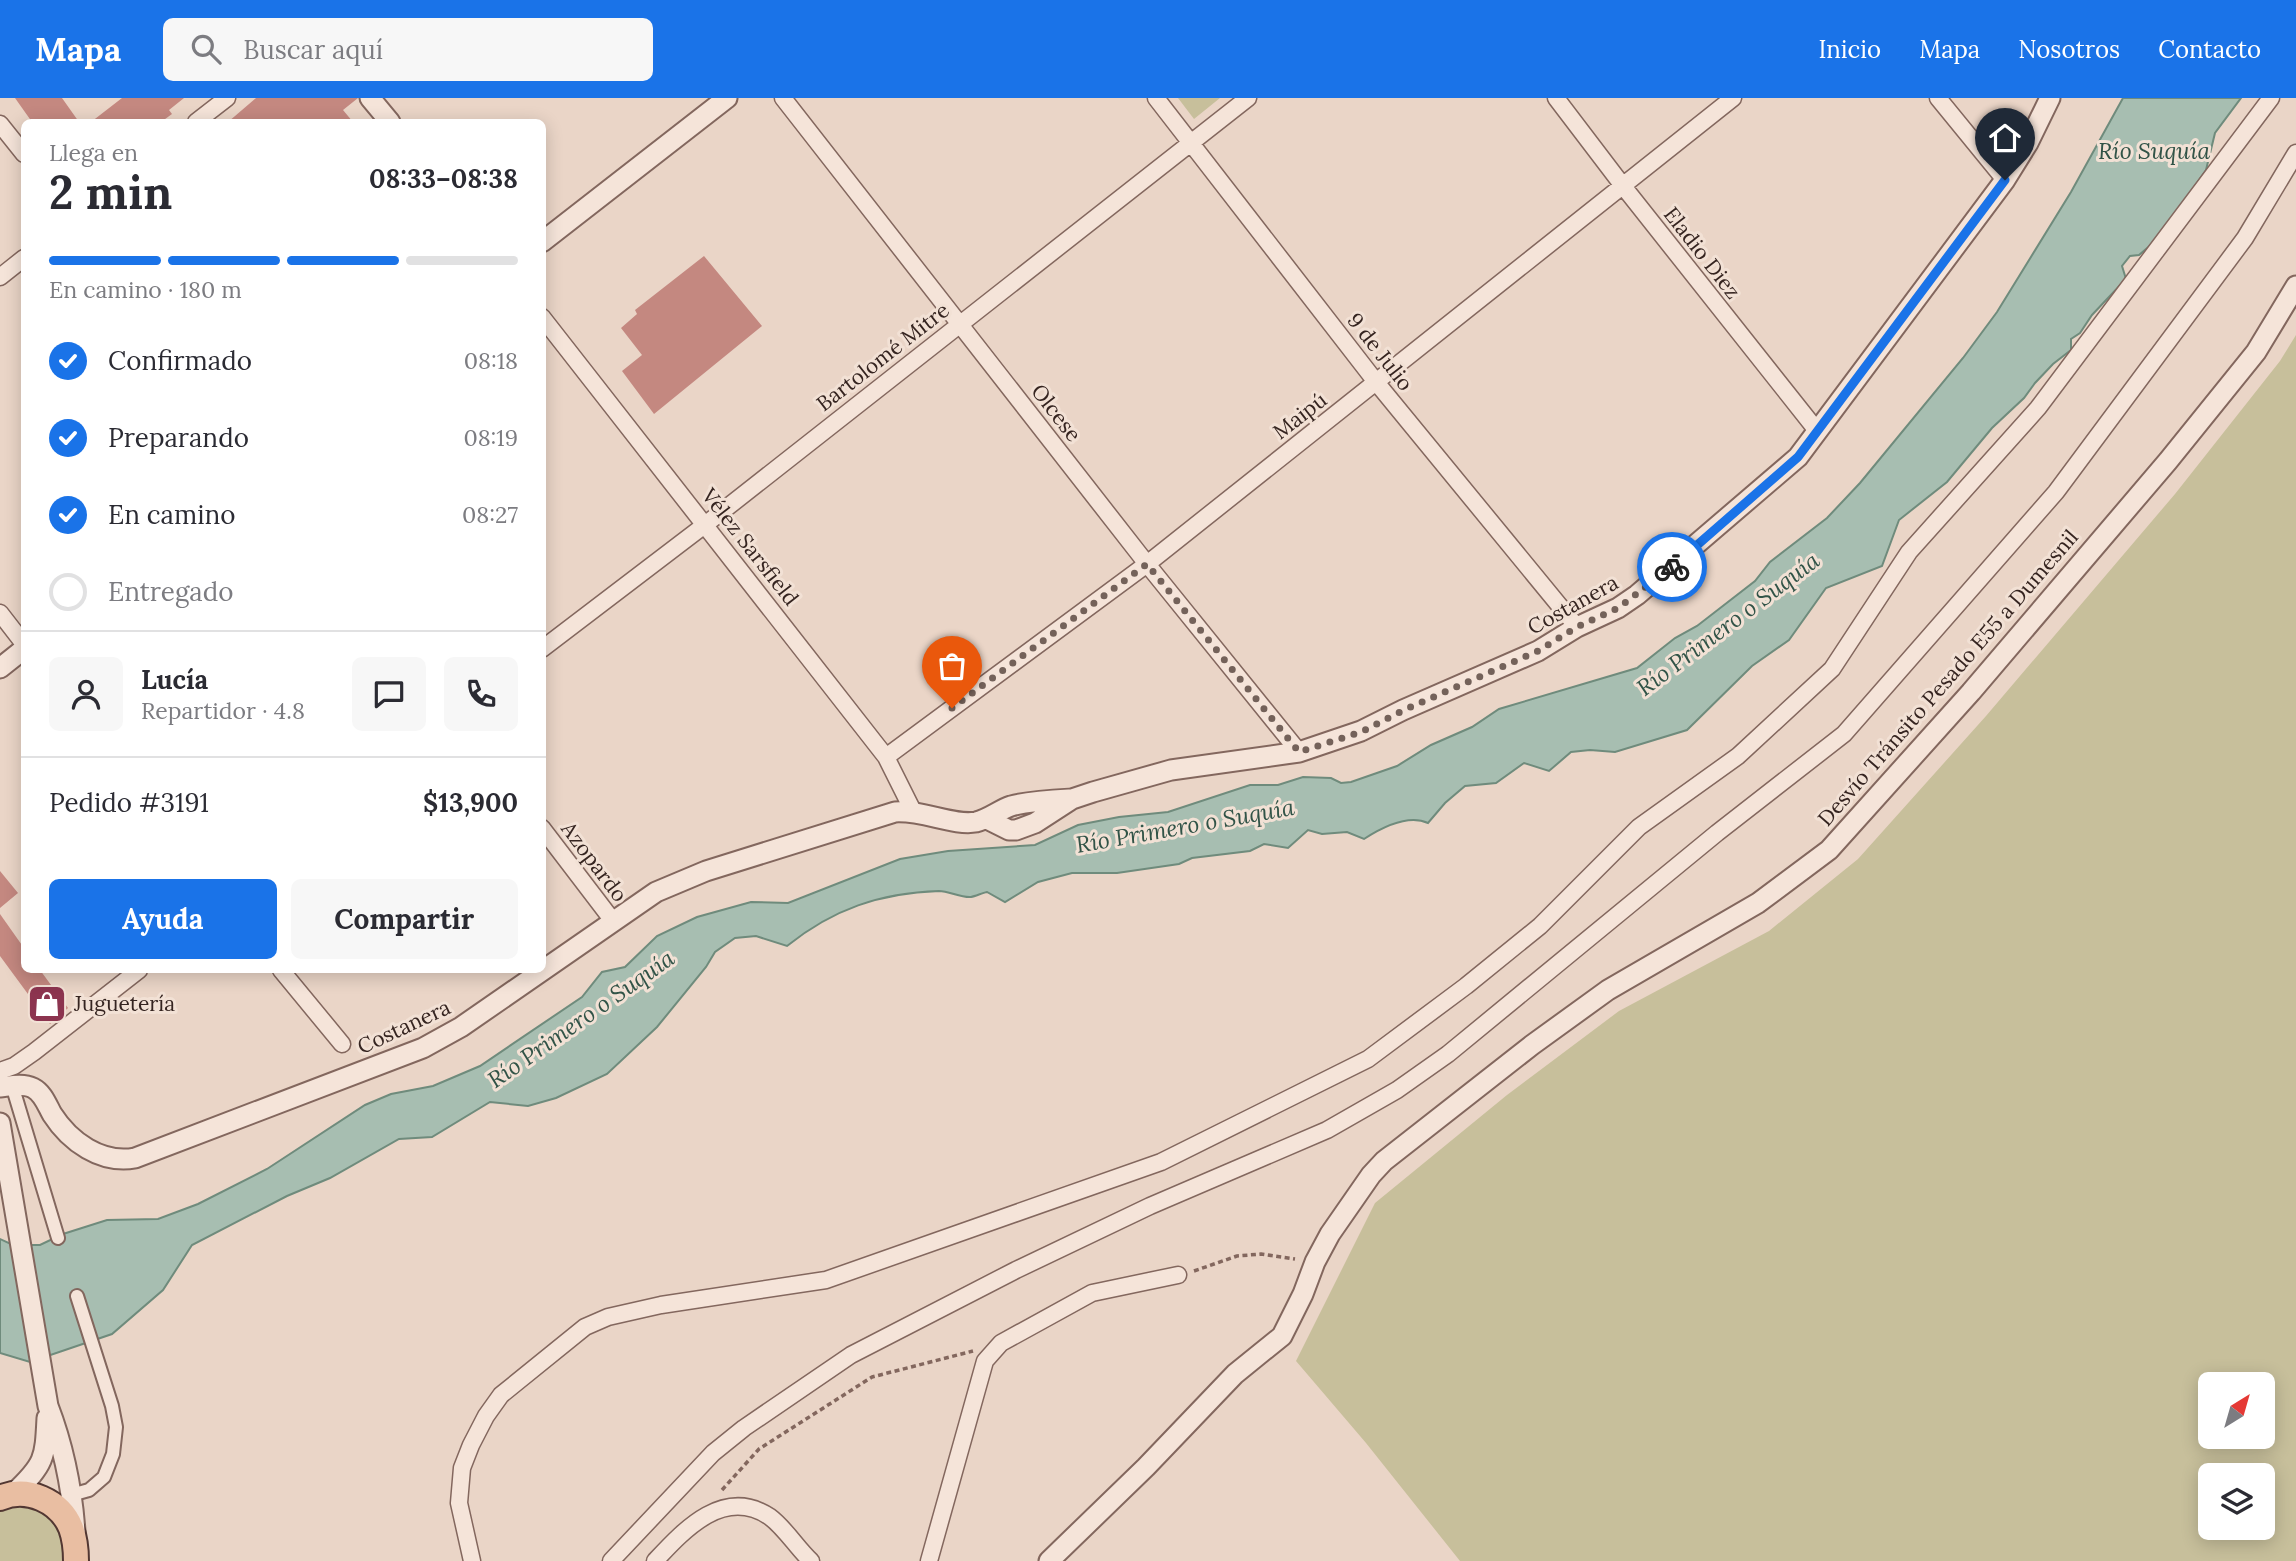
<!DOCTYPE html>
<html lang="es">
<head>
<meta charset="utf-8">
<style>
	:root { --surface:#fff; --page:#f7f7f7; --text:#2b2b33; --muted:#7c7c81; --line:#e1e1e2; --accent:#1a73e8 }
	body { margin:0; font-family:Lora,serif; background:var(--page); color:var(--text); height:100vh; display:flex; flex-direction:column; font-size:26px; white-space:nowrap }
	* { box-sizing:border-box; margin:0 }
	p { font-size:23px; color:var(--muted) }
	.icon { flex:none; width:38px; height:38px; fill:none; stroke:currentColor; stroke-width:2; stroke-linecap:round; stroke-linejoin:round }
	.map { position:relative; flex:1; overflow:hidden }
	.details { position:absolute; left:21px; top:21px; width:525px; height:854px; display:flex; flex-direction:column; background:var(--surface); border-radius:10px; box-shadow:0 4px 18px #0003 }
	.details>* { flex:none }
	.needle { width:46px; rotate:37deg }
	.fabs { position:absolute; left:2198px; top:1274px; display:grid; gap:14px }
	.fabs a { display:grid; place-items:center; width:77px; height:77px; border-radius:10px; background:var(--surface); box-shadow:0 4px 18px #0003; font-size:35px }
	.pin { position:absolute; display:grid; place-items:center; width:60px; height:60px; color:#fff; margin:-72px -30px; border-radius:50% 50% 50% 0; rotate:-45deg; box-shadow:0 0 7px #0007 }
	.pin .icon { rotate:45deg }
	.courier { position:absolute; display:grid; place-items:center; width:70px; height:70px; margin:-35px; border:5px solid #1a73e8; border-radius:50%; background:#fff; color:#222; box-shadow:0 2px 9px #0007 }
	.headline em { font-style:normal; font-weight:700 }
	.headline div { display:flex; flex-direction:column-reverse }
	.headline { display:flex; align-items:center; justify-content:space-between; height:119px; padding:0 28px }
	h1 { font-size:46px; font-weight:700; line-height:52px }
	.bar { display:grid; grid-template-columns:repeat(4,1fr); gap:10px 7px; align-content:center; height:84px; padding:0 28px }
	.bar i { height:9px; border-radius:5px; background:var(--line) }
	.bar .current { background:var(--accent) }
	.bar p { grid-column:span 4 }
	.line { display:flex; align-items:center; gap:18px; padding:0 28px; border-top:2px solid var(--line) }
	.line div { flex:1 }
	.round { display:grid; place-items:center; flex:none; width:74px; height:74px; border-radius:10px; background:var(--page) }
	ol { padding:0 28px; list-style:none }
	li { display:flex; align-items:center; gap:21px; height:77px }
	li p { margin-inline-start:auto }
	li .icon { padding:7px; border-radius:50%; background:var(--accent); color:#fff; stroke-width:4 }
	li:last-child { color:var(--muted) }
	li i { width:38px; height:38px; border:4px solid var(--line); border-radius:50% }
	.primary-button { display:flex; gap:14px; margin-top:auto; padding:14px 28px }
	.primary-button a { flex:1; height:80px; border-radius:10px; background:var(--accent); color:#fff; font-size:28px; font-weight:700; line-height:80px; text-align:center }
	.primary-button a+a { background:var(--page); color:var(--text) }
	header { display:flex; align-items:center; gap:42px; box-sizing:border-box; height:98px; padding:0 35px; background:var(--accent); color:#fff }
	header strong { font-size:33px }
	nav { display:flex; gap:38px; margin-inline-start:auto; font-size:24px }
	.search { width:490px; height:63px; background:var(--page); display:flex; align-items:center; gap:18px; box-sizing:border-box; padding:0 24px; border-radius:10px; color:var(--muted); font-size:26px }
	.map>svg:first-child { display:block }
</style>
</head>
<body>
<header>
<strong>Mapa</strong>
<div class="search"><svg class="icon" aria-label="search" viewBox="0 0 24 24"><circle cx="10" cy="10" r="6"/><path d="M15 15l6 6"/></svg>Buscar aquí</div>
<nav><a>Inicio</a><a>Mapa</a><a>Nosotros</a><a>Contacto</a></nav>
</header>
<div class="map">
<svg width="2296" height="1463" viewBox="0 0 2296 1463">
	<rect width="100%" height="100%" fill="#ead5c7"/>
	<path fill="#c7bf9b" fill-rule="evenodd" d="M1178 0H1220L1194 21Z
		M2296 237V1463H1460L1366 1345 1296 1263 1375 1105 1507 997 1619 913 1769 833 1858 761 1986 618 2175 396 2280 263ZM2263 1286V1339H2210V1286ZM2263 1377V1430H2210V1377Z
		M36 1406 61 1429 65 1453 62 1463H0V1411L4 1409Z"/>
	<path fill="#a7beb1" stroke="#6f8b7c" stroke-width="2" d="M2123 0H2241L2215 35 2206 72 2159 140 2139 157 2130 158 2122 168 2126 181 2092 217 2080 235 2071 241V252L2053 266 2035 285 2024 300 1992 330 1947 384 1899 422 1882 468 1826 490 1789 542 1752 568 1687 632 1615 654 1590 652 1571 654 1549 673 1524 665 1496 685 1465 688 1445 705 1428 725C1408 716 1381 730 1364 741L1347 734 1322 736 1308 732 1288 750 1264 746 1250 753 1192 760 1179 766 1117 775H1072L1038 784 1005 804 987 794C982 795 976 798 971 799 961 800 949 793 939 793 880 795 833 811 787 848L756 838 735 840 715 854 706 869 657 929 607 976 556 1000 528 1008 490 1004 432 1039 399 1041 330 1080 287 1098 192 1147 163 1192 112 1236 30 1264 0 1255V1141L13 1147H40L63 1136 107 1122 158 1121 198 1106 267 1071 365 1007 391 996 433 988 480 968 582 899 602 874 625 869 657 838 697 819 751 804 788 805 900 761 948 753 1035 747 1078 727 1119 719 1168 714 1250 687H1278L1303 679 1331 680 1341 685 1351 684 1397 668 1431 647 1472 629 1499 611 1637 570 1675 540 1697 528 1755 483 1770 464 1827 420 1860 385 1963 260 1997 214 2071 94Z"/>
	<path fill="#c48880" d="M15 0H62L79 24H32Z
		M122 0H184L169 12 172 16 161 24H91Z
		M256 0H358L343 12 353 24H228Z
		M704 158 762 228 654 316 622 273 642 257 621 230 637 216 635 212Z
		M0 773 18 795 0 810Z
		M0 816 24 850V872H40L68 910 50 926 0 858Z"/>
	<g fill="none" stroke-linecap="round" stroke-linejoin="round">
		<g stroke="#83675e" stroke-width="16">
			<path id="pedestrian" d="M12 987 58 1140
				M71 1397 89 1392 104 1379 113 1356 116 1329 112 1308 77 1198"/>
		</g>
		<g stroke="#83675e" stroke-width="19">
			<path id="minor" d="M783 0 1147 466 1299 654
				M1156 0 1376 284 1577 529
				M1556 0 1623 88 1818 334
				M1938 0 2005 82
				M196 24 227 0
				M0 26 24 56
				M0 179 24 160
				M542 219 886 659 913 713
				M0 515 24 546
				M542 551 706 426 1248 0
				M886 659 1147 466 1733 0
				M542 730 613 823
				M281 872 342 946
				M0 973 14 968 34 954 139 872
				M472 1463 459 1405 462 1370 471 1347 486 1318 501 1297 585 1229 608 1219 661 1207 826 1182 1161 1064 1368 961 1466 888 1540 828 1639 729 1738 658 1832 571 1909 454 2038 310 2271 0
				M611 1463 713 1355 744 1330 851 1257 1016 1172 1150 1108 1327 1032 1397 992 1448 956 1717 735 1844 636 2056 394 2245 140 2296 55
				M655 1463C684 1432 724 1388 770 1419 785 1430 797 1450 811 1463
				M929 1463 985 1263 1001 1245 1092 1195 1178 1177"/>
		</g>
		<g stroke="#83675e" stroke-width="23">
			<path id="tertiary" d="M370 0 390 24
				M542 144 727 0
				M0 570 24 551
				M987 721 1009 732H1016L1035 725 1072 701 1093 694 1171 672 1299 654 1361 633 1403 612 1538 553 1577 529 1618 510 1637 497 1798 359 2005 82 2028 45 2050 0
				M0 989C10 988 23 985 33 990 43 995 47 1007 52 1016 70 1044 101 1066 135 1060L423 950 461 929 656 794 706 773 895 714C923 712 953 728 976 724 989 721 999 712 1011 708 1030 703 1052 702 1071 701
				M0 1025 48 1308C63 1347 72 1391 75 1433
				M14 1395C45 1366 45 1360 47 1320
				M1049 1463 1146 1369 1235 1276 1282 1238 1303 1196 1315 1164 1330 1136 1371 1077 1384 1063 1532 947 1608 892 1758 805 1829 752 1971 594 2168 363 2256 254 2296 188"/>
		</g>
		<g stroke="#523732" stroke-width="28">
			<path id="primary" d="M0 1400C27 1388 60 1403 71 1430 75 1441 76 1451 76 1463"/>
		</g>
		<path stroke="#83675e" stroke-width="3.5" stroke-dasharray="5 3.5" stroke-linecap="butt" d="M1194 1173 1237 1158 1261 1156 1295 1161
			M722 1392 759 1351 872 1279 973 1253"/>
		<use href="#pedestrian" stroke="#f5e4d9" stroke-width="12"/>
		<use href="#minor" stroke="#f5e4d9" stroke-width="16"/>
		<use href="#tertiary" stroke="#f5e4d9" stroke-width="19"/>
		<use href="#primary" stroke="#e9bea2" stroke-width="24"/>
	</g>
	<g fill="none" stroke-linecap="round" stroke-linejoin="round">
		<path stroke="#74625a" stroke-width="7" stroke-dasharray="0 12.6" d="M952 610 1147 466 1299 654 1361 634 1404 612 1538 553 1577 529 1618 510 1672 469"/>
		<path stroke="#1a73e8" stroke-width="9" d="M1672 469 1798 359 2005 82"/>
	</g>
	<defs>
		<g id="shop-square" transform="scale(2.0125)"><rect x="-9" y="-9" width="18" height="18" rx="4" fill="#8c344f" stroke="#f2e1d5"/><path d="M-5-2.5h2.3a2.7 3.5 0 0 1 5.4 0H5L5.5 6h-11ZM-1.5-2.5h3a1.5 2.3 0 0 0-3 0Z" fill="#fff"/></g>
	</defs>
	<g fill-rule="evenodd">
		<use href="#shop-square" x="47" y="906"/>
	</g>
	<g text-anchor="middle" stroke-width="6" stroke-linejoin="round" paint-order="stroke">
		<g font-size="21" fill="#352420" stroke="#f2e1d5">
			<text transform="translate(1702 155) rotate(52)" y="7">Eladio Diez</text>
			<text transform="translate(1380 254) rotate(52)" y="7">9 de Julio</text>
			<text transform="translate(883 259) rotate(-38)" y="7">Bartolomé Mitre</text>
			<text transform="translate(1056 315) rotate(52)" y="7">Olcese</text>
			<text transform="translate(1300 318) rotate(-38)" y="7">Maipú</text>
			<text transform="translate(750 449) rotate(52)" y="7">Vélez Sarsfield</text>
			<text transform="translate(1573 507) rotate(-29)" y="7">Costanera</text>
			<text transform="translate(1948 580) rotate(-49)" y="7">Desvío Tránsito Pesado E55 a Dumesnil</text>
			<text transform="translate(594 764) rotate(53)" y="7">Azopardo</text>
			<text transform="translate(404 929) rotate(-25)" y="7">Costanera</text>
		</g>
		<g font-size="21" fill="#352420" stroke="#f2e1d5" text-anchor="start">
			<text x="74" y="913">Juguetería</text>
		</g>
		<g font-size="23" font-style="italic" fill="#315347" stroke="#f2e1d5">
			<text x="2154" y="61">Río Suquía</text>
			<text transform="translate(1728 526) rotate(-37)" y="8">Río Primero o Suquía</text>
			<text transform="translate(1185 728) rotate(-10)" y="8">Río Primero o Suquía</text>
			<text transform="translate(581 921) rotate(-35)" y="8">Río Primero o Suquía</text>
		</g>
	</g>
</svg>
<div class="fabs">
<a><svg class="needle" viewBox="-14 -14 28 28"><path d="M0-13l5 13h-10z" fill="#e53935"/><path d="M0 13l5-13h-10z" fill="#7c7c81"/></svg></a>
<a><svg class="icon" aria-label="layers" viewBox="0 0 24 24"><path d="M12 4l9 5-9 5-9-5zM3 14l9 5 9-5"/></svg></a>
</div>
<div class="pin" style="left:952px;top:610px;background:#ea580c"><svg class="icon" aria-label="bag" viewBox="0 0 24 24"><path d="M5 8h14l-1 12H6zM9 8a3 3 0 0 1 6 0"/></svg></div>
<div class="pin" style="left:2005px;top:82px;background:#1f2937"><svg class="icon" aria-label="home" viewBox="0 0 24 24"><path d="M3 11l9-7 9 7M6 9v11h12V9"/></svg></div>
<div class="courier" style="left:1672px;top:469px"><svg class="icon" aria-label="bike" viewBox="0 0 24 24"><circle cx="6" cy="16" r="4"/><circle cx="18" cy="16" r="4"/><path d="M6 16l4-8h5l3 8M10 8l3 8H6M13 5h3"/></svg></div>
<section class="details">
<div class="headline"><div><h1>2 min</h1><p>Llega en</p></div><em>08:33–08:38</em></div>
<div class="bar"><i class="current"></i><i class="current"></i><i class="current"></i><i></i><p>En camino · 180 m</p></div>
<ol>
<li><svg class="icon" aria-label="check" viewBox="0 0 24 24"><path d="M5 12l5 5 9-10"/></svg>Confirmado<p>08:18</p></li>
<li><svg class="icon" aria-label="check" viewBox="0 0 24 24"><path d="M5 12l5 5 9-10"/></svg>Preparando<p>08:19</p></li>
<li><svg class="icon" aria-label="check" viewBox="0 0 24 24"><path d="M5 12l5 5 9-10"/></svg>En camino<p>08:27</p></li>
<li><i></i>Entregado</li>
</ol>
<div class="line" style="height:126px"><a class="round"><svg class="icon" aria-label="person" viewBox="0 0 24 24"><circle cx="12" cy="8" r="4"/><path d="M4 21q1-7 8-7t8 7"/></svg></a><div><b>Lucía</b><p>Repartidor · 4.8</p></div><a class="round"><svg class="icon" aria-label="chat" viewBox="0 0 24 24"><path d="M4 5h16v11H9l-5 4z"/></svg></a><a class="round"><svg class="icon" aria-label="phone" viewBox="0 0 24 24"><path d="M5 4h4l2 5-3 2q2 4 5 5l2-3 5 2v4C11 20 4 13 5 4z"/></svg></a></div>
<div class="line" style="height:91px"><div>Pedido #3191</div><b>$13,900</b></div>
<div class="primary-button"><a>Ayuda</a><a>Compartir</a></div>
</section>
</div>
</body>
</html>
